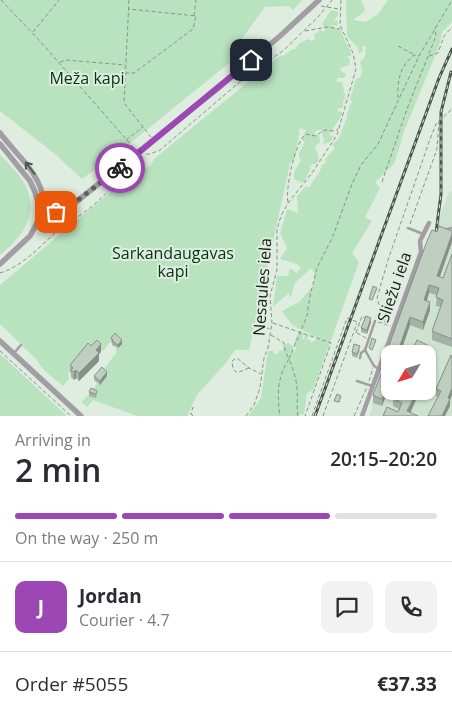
<!DOCTYPE html>
<html lang="en">
<head>
<meta charset="utf-8">
<style>
	:root { --surface:#fff; --page:#f2f2f3; --text:#2b2b33; --muted:#7c7c81; --line:#e1e1e2; --accent:#9d47b4 }
	body { margin:0; font-family:"Open Sans",sans-serif; background:var(--page); color:var(--text); height:100vh; display:flex; flex-direction:column; font-size:19px; white-space:nowrap }
	* { box-sizing:border-box; margin:0 }
	p { font-size:16px; color:var(--muted) }
	.icon { flex:none; width:28px; height:28px; fill:none; stroke:currentColor; stroke-width:2; stroke-linecap:round; stroke-linejoin:round }
	.map { position:relative; height:416px; overflow:hidden }
	.sheet { display:flex; flex-direction:column; background:var(--surface); flex:1 }
	.sheet>* { flex:none }
	.needle { width:32px; rotate:232deg }
	.buttons { position:absolute; left:381px; top:345px; display:grid; gap:10px }
	.buttons a { display:grid; place-items:center; width:55px; height:55px; border-radius:10px; background:var(--surface); box-shadow:0 1px 4px #0004; font-size:25px }
	.pin { position:absolute; display:grid; place-items:center; width:42px; height:42px; color:#fff; margin:-21px; border-radius:10px; box-shadow:0 2px 8px #0006 }
	.courier { position:absolute; display:grid; place-items:center; width:50px; height:50px; margin:-25px; border:4px solid #9d47b4; border-radius:50%; background:#fff; color:#222; box-shadow:0 1px 6px #0007 }
	.summary em { font-style:normal; font-weight:600 }
	.summary div { display:flex; flex-direction:column-reverse }
	.summary { display:flex; align-items:center; justify-content:space-between; height:85px; padding:0 15px }
	h1 { font-size:32px; font-weight:600; line-height:38px }
	.bar { display:grid; grid-template-columns:repeat(4,1fr); gap:8px 5px; align-content:center; height:60px; padding:0 15px }
	.bar i { height:6px; border-radius:4px; background:var(--line) }
	.bar .current { background:var(--accent) }
	.bar p { grid-column:span 4 }
	.line { display:flex; align-items:center; gap:12px; padding:0 15px; border-top:1px solid var(--line) }
	.line div { flex:1 }
	.round { display:grid; place-items:center; flex:none; width:52px; height:52px; border-radius:10px; background:var(--page) }
	.map>svg:first-child { display:block }
</style>
</head>
<body>
<div class="map">
<svg width="452" height="416" viewBox="0 0 452 416">
	<rect width="100%" height="100%" fill="#deeddf"/>
	<path fill="#cde3d0" fill-rule="evenodd" d="M452 191V416H369L373 407 371 406 402 318 449 192ZM390 354H428V391H390Z"/>
	<path fill="#b9e3be" d="M0 0H302L293 10 289 6 265 7 238 44 244 51 129 144 82 179 55 154 0 111Z
		M346 0H361L365 9 364 12 353 20 366 22 378 14 388 0H452V22L443 31 438 49 405 129 394 164 375 182 380 188 365 217 372 221 352 253 359 262 313 390 307 393 304 414 298 415V416H248L261 398 268 351H273L275 355 279 352V350L283 351V346L288 343 293 346 292 350 294 353 296 348 294 342 299 332H302L304 334 302 338 304 339 305 335H309L307 340 310 339 311 343 318 338 292 325 282 311 299 302 314 285V273L311 268 295 283 290 299 289 293 273 307 277 276H288L290 268 297 273 301 268 297 264 280 259 287 248 280 233 287 209 298 213 297 196 305 187H310C314 177 319 176 322 165L326 163 325 159 335 148 332 145 339 138 347 117V113L350 108H348L352 102 350 99 356 79 361 77 362 71 360 62 365 57 366 47 362 46 363 51 359 54 358 48 347 36Z
		M331 10 338 12V15L334 20 338 21 337 26 333 25 332 26 342 31C343 41 351 46 351 56H347L350 60 349 65 340 68 341 71 346 74 344 78H337V82H342L344 90 343 93 346 94 344 97 346 98 343 102V108H338L337 111 342 112V115L329 135 334 136 330 142 323 144 324 140 321 130H318L315 132V135H319L320 143 317 144 315 151H317L319 160 316 164H313L309 166 311 168 304 182H300L294 179V172L301 160 299 158V153L305 142 302 140 306 130 300 128 295 158 291 162V160L249 350H235L225 364 197 395 187 416H137L93 400 87 407 82 402 88 395 95 398 91 392 98 383 100 385 108 375 103 370 117 352 115 350 117 348 111 341 103 351 98 347 90 345 84 355 68 373 69 379 63 386C53 377 43 372 37 360L0 324V285L133 173 150 166 154 159 281 55 283 56 293 49H297L296 47 300 43 308 39 312 41 315 39 314 35 320 30 324 32 325 28 322 24Z
		M0 154C7 163 17 171 23 181 41 212 24 235 0 255Z
		M0 354 67 416H0Z"/>
	<g fill="none" stroke-linecap="round" stroke-linejoin="round">
		<path stroke="#889288" stroke-width="1" stroke-dasharray="4 2.5" stroke-linecap="butt" d="M1 0 39 40 134 148
			M129 0 124 103 151 137
			M321 6 339 9
			M194 16 196 0
			M305 31 327 27 340 29
			M33 32 59 0
			M398 46 413 54
			M429 56 438 53 444 36 452 27
			M60 62 66 60 125 65
			M125 73H134L193 29 196 16 129 9
			M398 98C397 81 400 66 414 55L419 56
			M126 140 143 127
			M146 154H150L160 150 242 80 284 50 318 17 332 0
			M382 182 407 109 436 36 435 28
			M288 202C285 190 295 141 306 134L315 136 325 130 335 131 338 129
			M58 218 61 228
			M410 224 437 149 439 121
			M49 225 58 218
			M0 273C26 265 42 243 62 227 68 222 75 219 82 214 99 202 113 187 127 171L128 167
			M376 317 380 308 377 298 388 260 429 142 436 124 452 109
			M378 322 391 326
			M273 323 331 343 305 416
			M384 323 388 314
			M259 326 271 329
			M356 333 362 316 365 318
			M357 333 366 338
			M271 335 284 343 285 350 289 359C277 377 277 395 280 416
			M0 351 71 416
			M249 368 239 372H236L233 369 232 361 237 358 249 368 261 374
			M369 381 373 368
			M193 416 191 414 193 407
			M246 416 254 405 260 388 264 358 268 348 270 335 272 323 270 296 277 270V229L281 216 288 203 312 173 337 135 356 69 353 53 340 25 341 0
			M298 416C296 407 298 400 297 391 297 380 293 369 289 359L307 316 310 296 317 268 333 236 352 184 361 165 378 144 419 56 452 0
			M312 416 347 318 360 323
			M323 416 357 323
			M354 416 367 387"/>
		<path stroke="#a39ea5" stroke-width="2.5" d="M408 228 423 234
			M444 230 452 228
			M365 350 374 366 379 369
			M14 353 21 345
			M360 358 361 353 365 350 375 321
			M357 381 372 386
			M391 396 393 391"/>
		<path stroke="#a39ea5" stroke-width="4.5" d="M362 416 421 252 420 241 429 223"/>
		<path stroke="#a39ea5" stroke-width="5.5" d="M0 133C17 156 41 173 44 203L40 210 37 223 30 236 0 264
			M0 144 30 181 35 192 40 210
			M40 210 59 212 71 206 222 85 280 36 319 0
			M0 341 81 416"/>
		<g stroke="#4c544c" stroke-width="3">
			<path id="rail" d="M435 240 441 194V112L451 72
				M315 416 439 78 452 49"/>
		</g>
		<use href="#rail" stroke="#deeddf" stroke-width="1" stroke-dasharray="4" stroke-linecap="butt"/>
	</g>
	<path fill="#a4b1a6" d="M452 242 439 277 443 278 452 254V347L432 340V331L441 307 436 306 437 295 429 293 427 301 430 310 423 330 410 325 400 354H390V385L382 406 373 403V395L384 367V359Z
		M371 322 367 334 361 332V328Z
		M111 338 122 344 118 348 112 345Z
		M91 346 101 352 99 354V361L79 381 76 378 74 380 71 377V374L70 372V365Z
		M360 350 357 358 352 356V352Z
		M451 355 450 400V406L436 396V389Z
		M94 376H107L100 385 94 380Z
		M419 391V393L410 412H398L399 409 393 406V398Z
		M89 392 97 395 96 398 89 396Z"/>
	<path fill="#869087" d="M452 234V242L437 285V276Z
		M429 285V293L424 308V300Z
		M430 302V310L423 330V322Z
		M410 317V325L400 354H397Z
		M371 318V322L367 334V330Z
		M122 340V344L118 348V345Z
		M101 344V352L99 354V361L79 381V373Z
		M429 346V354L428 357V354H425Z
		M76 370V378L74 380V372Z
		M107 372V376L100 385V381Z
		M390 378V385L382 406V399Z
		M452 388V395L450 400V406L445 416H442Z
		M417 391H419V393L409 416 407 411Z"/>
	<path fill="#bfcec1" stroke="#869087" d="M439 226 452 231V234L437 276 443 278 452 254V339L432 331 443 300 436 297 439 288 429 285 424 300 430 302 423 322 410 317 397 354H390V361L384 359 427 241 432 230 437 232Z
		M373 286 377 288 372 300 369 299Z
		M366 316 371 318 367 330 361 328Z
		M115 333 122 340 118 345 112 341 113 340 111 338Z
		M372 338 376 340 372 350 369 348Z
		M97 340 101 344 96 350 99 353 79 373 76 370 74 372 71 370 73 368 70 365 88 343 91 346Z
		M417 340 429 346 425 354H411Z
		M354 344 360 346 357 354 352 352Z
		M451 355 452 356V388L448 398 450 399 442 416H428L441 391 436 389Z
		M384 366 390 368V378L382 399 373 395Z
		M102 367 107 372 100 381 94 376Z
		M91 388 97 391 96 394 89 392Z
		M396 391H417L407 411 418 416H383L387 407 398 412 402 403 393 398Z
		M337 394 341 396 339 402 334 401Z"/>
	<defs><path id="oneway-shaft" d="M-6 0H5M1.5-3L5.5 0L1.5 3" fill="none" stroke-width="1.6" stroke-linecap="round" stroke-linejoin="round" transform="scale(1.25)"/></defs>
	<use stroke="#555556" href="#oneway-shaft" transform="translate(30 168) rotate(-127)"/>
	<g fill="none" stroke-linecap="round" stroke-linejoin="round">
		<path stroke="#5b645c" stroke-width="5" stroke-dasharray="0 9" d="M56 212 66 209 120 168"/>
		<path stroke="#9d47b4" stroke-width="6" d="M120 168 251 60"/>
	</g>
	<g text-anchor="middle" stroke-width="4" stroke-linejoin="round" paint-order="stroke">
		<g font-size="16" fill="#023512" stroke="#deeddf">
			<text x="87" y="84">Meža kapi</text>
			<text x="173" y="259">Sarkandaugavas<tspan x="173" dy="18">kapi</tspan></text>
		</g>
		<g font-size="16" fill="#151a15" stroke="#deeddf">
			<text transform="translate(262 287) rotate(-86)" y="6">Nesaules iela</text>
			<text transform="translate(394 287) rotate(-71)" y="6">Sliežu iela</text>
		</g>
	</g>
</svg>
<div class="buttons">
<a><svg class="needle" viewBox="-14 -14 28 28"><path d="M0-13l5 13h-10z" fill="#e53935"/><path d="M0 13l5-13h-10z" fill="#7c7c81"/></svg></a>
</div>
<div class="pin" style="left:56px;top:212px;background:#ea580c"><svg class="icon" aria-label="bag" viewBox="0 0 24 24"><path d="M5 8h14l-1 12H6zM9 8a3 3 0 0 1 6 0"/></svg></div>
<div class="pin" style="left:251px;top:60px;background:#1f2937"><svg class="icon" aria-label="home" viewBox="0 0 24 24"><path d="M3 11l9-7 9 7M6 9v11h12V9"/></svg></div>
<div class="courier" style="left:120px;top:168px"><svg class="icon" aria-label="bike" viewBox="0 0 24 24"><circle cx="6" cy="16" r="4"/><circle cx="18" cy="16" r="4"/><path d="M6 16l4-8h5l3 8M10 8l3 8H6M13 5h3"/></svg></div>
</div>
<section class="sheet">
<div class="summary"><div><h1>2 min</h1><p>Arriving in</p></div><em>20:15–20:20</em></div>
<div class="bar"><i class="current"></i><i class="current"></i><i class="current"></i><i></i><p>On the way · 250 m</p></div>
<div class="line" style="height:90px"><b class="round" style="background:var(--accent);color:#fff">J</b><div><b>Jordan</b><p>Courier · 4.7</p></div><a class="round"><svg class="icon" aria-label="chat" viewBox="0 0 24 24"><path d="M4 5h16v11H9l-5 4z"/></svg></a><a class="round"><svg class="icon" aria-label="phone" viewBox="0 0 24 24"><path d="M5 4h4l2 5-3 2q2 4 5 5l2-3 5 2v4C11 20 4 13 5 4z"/></svg></a></div>
<div class="line" style="height:65px"><div>Order #5055</div><b>€37.33</b></div>
</section>
</body>
</html>
